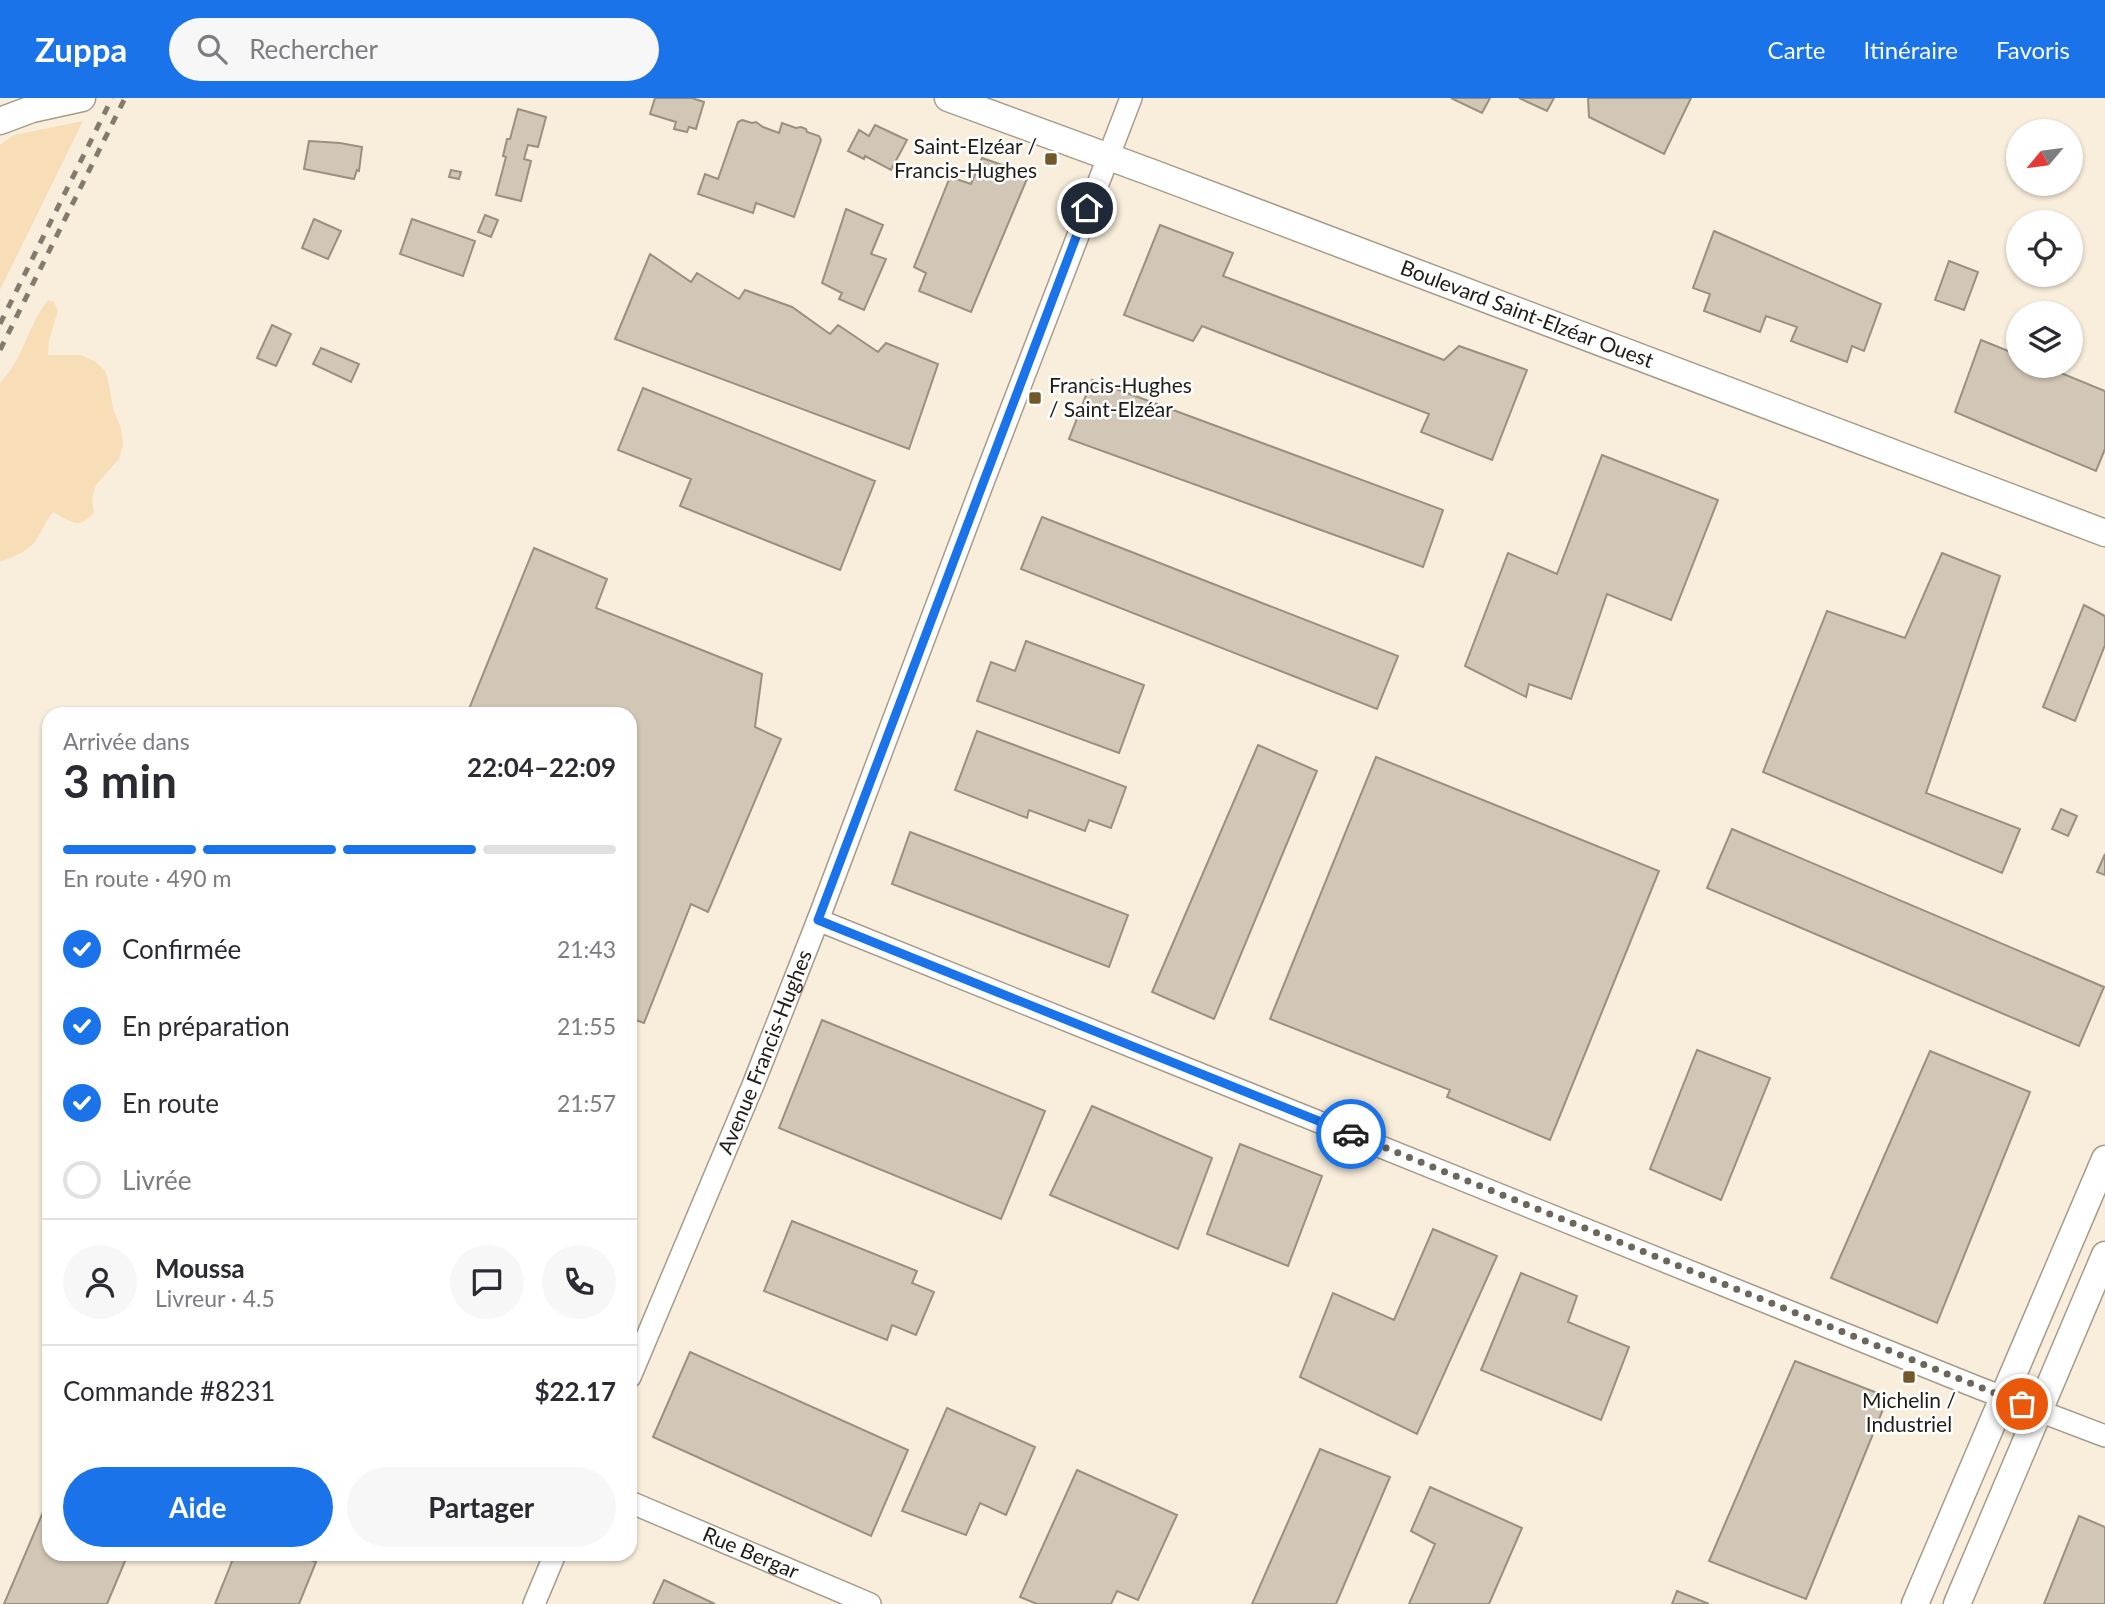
<!DOCTYPE html>
<html lang="fr">
<head>
<meta charset="utf-8">
<style>
	:root { --surface:#fff; --page:#f7f7f7; --text:#2b2b33; --muted:#7c7c81; --line:#e1e1e2; --accent:#1a73e8 }
	body { margin:0; font-family:Lato,sans-serif; background:var(--page); color:var(--text); height:100vh; display:flex; flex-direction:column; font-size:26px; white-space:nowrap }
	* { box-sizing:border-box; margin:0 }
	p { font-size:23px; color:var(--muted) }
	.icon { flex:none; width:38px; height:38px; fill:none; stroke:currentColor; stroke-width:2; stroke-linecap:round; stroke-linejoin:round }
	.map { position:relative; flex:1; overflow:hidden }
	.sheet { position:absolute; left:42px; top:609px; width:595px; height:854px; display:flex; flex-direction:column; background:var(--surface); border-radius:21px; box-shadow:0 2px 5px #0004 }
	.sheet>* { flex:none }
	.needle { width:46px; rotate:241deg }
	.buttons { position:absolute; left:2006px; top:21px; display:grid; gap:14px }
	.buttons a { display:grid; place-items:center; width:77px; height:77px; border-radius:50%; background:var(--surface); box-shadow:0 2px 5px #0004; font-size:35px }
	.pin { position:absolute; display:grid; place-items:center; width:60px; height:60px; color:#fff; margin:-30px; border:4px solid #fff; border-radius:50%; box-shadow:0 2px 7px #0007 }
	.courier { position:absolute; display:grid; place-items:center; width:70px; height:70px; margin:-35px; border:5px solid #1a73e8; border-radius:50%; background:#fff; color:#222; box-shadow:0 2px 9px #0007 }
	.overview em { font-style:normal; font-weight:700 }
	.overview div { display:flex; flex-direction:column-reverse }
	.overview { display:flex; align-items:center; justify-content:space-between; height:119px; padding:0 21px }
	h1 { font-size:46px; font-weight:700; line-height:52px }
	.bar { display:grid; grid-template-columns:repeat(4,1fr); gap:10px 7px; align-content:center; height:84px; padding:0 21px }
	.bar i { height:9px; border-radius:5px; background:var(--line) }
	.bar .current { background:var(--accent) }
	.bar p { grid-column:span 4 }
	.line { display:flex; align-items:center; gap:18px; padding:0 21px; border-top:2px solid var(--line) }
	.line div { flex:1 }
	.round { display:grid; place-items:center; flex:none; width:74px; height:74px; border-radius:37px; background:var(--page) }
	ol { padding:0 21px; list-style:none }
	li { display:flex; align-items:center; gap:21px; height:77px }
	li p { margin-inline-start:auto }
	li .icon { padding:7px; border-radius:50%; background:var(--accent); color:#fff; stroke-width:4 }
	li:last-child { color:var(--muted) }
	li i { width:38px; height:38px; border:4px solid var(--line); border-radius:50% }
	.primary-button { display:flex; gap:14px; margin-top:auto; padding:14px 21px }
	.primary-button a { flex:1; height:80px; border-radius:42px; background:var(--accent); color:#fff; font-size:28px; font-weight:700; line-height:80px; text-align:center }
	.primary-button a+a { background:var(--page); color:var(--text) }
	header { display:flex; align-items:center; gap:42px; box-sizing:border-box; height:98px; padding:0 35px; background:var(--accent); color:#fff }
	header strong { font-size:33px }
	nav { display:flex; gap:38px; margin-inline-start:auto; font-size:24px }
	.search { width:490px; height:63px; background:var(--page); display:flex; align-items:center; gap:18px; box-sizing:border-box; padding:0 24px; border-radius:38px; color:var(--muted); font-size:26px }
	.map>svg:first-child { display:block }
</style>
</head>
<body>
<header>
<strong>Zuppa</strong>
<div class="search"><svg class="icon" aria-label="search" viewBox="0 0 24 24"><circle cx="10" cy="10" r="6"/><path d="M15 15l6 6"/></svg>Rechercher</div>
<nav><a>Carte</a><a>Itinéraire</a><a>Favoris</a></nav>
</header>
<div class="map">
<svg width="2105" height="1506" viewBox="0 0 2105 1506">
	<rect width="100%" height="100%" fill="#f9eedc"/>
	<path fill="#f8deb6" d="M83 23 0 192V47L14 37Z
		M48 202 54 204 58 212 49 243 48 257H81L96 264 105 273 109 286 113 311 121 330 123 347 119 361 96 387 92 400 94 415C77 433 71 423 53 414 46 422 43 431 38 439 30 453 14 459 0 464V285C23 262 28 227 48 202Z"/>
	<path fill="#d2c7b6" stroke="#9a907f" stroke-width="2" d="M655 0H692L704 4 696 31 689 29 687 34 674 31 676 24 650 16Z
		M1451 0H1490L1482 15Z
		M1519 0H1554L1547 13Z
		M1588 0H1691L1664 56 1589 19Z
		M518 11 546 19 538 49 528 47 524 61 531 63 521 103 496 97 506 59 503 58 507 41H510Z
		M742 22 752 25 756 24 763 29 779 35 782 25 796 30 801 29 806 31 807 34 819 38 821 42 794 119 756 105 753 115 698 96 705 76 718 81 738 24Z
		M875 27 907 42 891 72 865 58 864 61 848 53 859 32 869 38Z
		M309 43 340 45 362 49 359 73 357 72 354 81 304 71Z
		M982 60 1029 76 971 214 919 193 926 175 914 169 950 79 971 86Z
		M451 72 461 74 459 81 449 79Z
		M846 111 883 127 871 156 886 161 864 212 839 201 842 195 822 185Z
		M485 117 498 122 491 139 478 134Z
		M314 121 341 133 328 161 302 150Z
		M412 121 475 143 463 178 400 156Z
		M1160 127 1233 155 1223 178 1444 262 1459 248 1527 272 1492 362 1421 334 1429 316 1202 228 1193 243 1124 217Z
		M1714 133 1881 206 1864 253 1852 248 1847 264 1791 243 1797 229 1766 218 1760 234 1704 213 1710 196 1693 190Z
		M650 156 691 184 697 175 739 201 745 192 792 209 830 236 838 227 878 254 886 245 938 266 909 351 615 241Z
		M1949 163 1978 174 1964 212 1935 202Z
		M272 227 291 236 276 268 257 260Z
		M1981 242 2018 257V268H2044L2105 293V351L2096 373 1955 314Z
		M321 250 359 266 351 284 313 266Z
		M1092 282 1443 412 1423 469 1069 341Z
		M643 290 875 383 840 472 680 408 691 381 618 352Z
		M1602 357 1718 402 1671 522 1607 496 1571 601 1529 586 1526 599 1465 568 1508 455 1557 476Z
		M1042 419 1398 558 1377 611 1021 471Z
		M534 450 607 481 596 510 762 576 755 629 781 641 708 814 691 806 644 925 630 920V616H467Z
		M1942 455 2000 478 1926 695 2020 731 2002 775 1763 674 1827 513 1905 540Z
		M2084 507 2105 518V547L2075 623 2043 609Z
		M1026 543 1144 587 1119 655 977 603 991 564 1015 573Z
		M977 633 1126 689 1111 730 1089 722 1085 733 1029 712 1027 720 955 692Z
		M1258 647 1317 673 1214 921 1152 894Z
		M1376 659 1659 773 1550 1042 1447 999 1450 992 1270 921Z
		M2061 711 2077 718 2068 738 2052 731Z
		M1732 731 2104 889 2079 948 1707 790Z
		M910 734 1128 817 1109 869 892 786Z
		M2105 756V777L2097 774Z
		M822 922 1045 1013 1001 1121 779 1030Z
		M1697 952 1770 980 1721 1102 1650 1071Z
		M1930 953 2030 994 1937 1225 1831 1180Z
		M1092 1008 1212 1060 1178 1151 1050 1097Z
		M1240 1046 1322 1078 1288 1168 1207 1136Z
		M792 1123 917 1173 912 1185 934 1194 916 1237 892 1227 887 1242 764 1193Z
		M1433 1131 1497 1158 1417 1336 1300 1279 1333 1195 1394 1222Z
		M1521 1175 1577 1198 1568 1224 1629 1249 1601 1322 1481 1272Z
		M690 1254 908 1352 871 1438 653 1339Z
		M1795 1263 1888 1299 1806 1501 1709 1463Z
		M947 1310 1035 1349 1006 1417 980 1405 966 1437 902 1413Z
		M1320 1351 1390 1379 1336 1506H1252Z
		M1077 1372 1177 1417 1138 1502 1117 1493 1111 1506H1037L1020 1499Z
		M1430 1389 1522 1430 1489 1506H1409L1435 1446 1411 1433Z
		M49 1400V1456H128L107 1506H4Z
		M2079 1418 2105 1429V1506H2044Z
		M235 1456H297L316 1464 299 1506H215Z
		M664 1482 715 1506H653Z
		M1677 1493 1709 1506H1672Z"/>
	<g fill="none" stroke-linecap="round" stroke-linejoin="round">
		<g stroke="#a79c8b" stroke-width="24">
			<g id="minor">
				<path d="M818 822 1979 1290 2105 1338"/>
				<path id="s1" d="M630 1279 753 987 818 822 982 387 1131 0"/>
				<path id="s2" d="M630 1404 870 1506"/>
				<path d="M534 1506 555 1456"/>
			</g>
		</g>
		<g stroke="#a79c8b" stroke-width="29">
			<g id="tertiary">
				<path id="s3" d="M948 0 1150 74 2105 435"/>
				<path d="M0 23 32 11 82 0"/>
				<path d="M1915 1506 2105 1061"/>
				<path d="M1957 1506 2105 1157"/>
			</g>
		</g>
		<use href="#minor" stroke="#fff" stroke-width="21"/>
		<use href="#tertiary" stroke="#fff" stroke-width="26"/>
		<path stroke="#827b6f" stroke-width="5" stroke-dasharray="9 9" stroke-linecap="butt" d="M0 226 112 0
			M0 252 125 0"/>
	</g>
	<g fill="none" stroke-linecap="round" stroke-linejoin="round">
		<path stroke="#6c665b" stroke-width="7" stroke-dasharray="0 12.6" d="M1351 1036 2022 1306"/>
		<path stroke="#1a73e8" stroke-width="9" d="M1087 110 818 822 1351 1036"/>
	</g>
	<g fill="#73582a" stroke="#fff" stroke-width="2.5">
		<rect x="1044" y="54" width="14" height="14" rx="3.5"/>
		<rect x="1028" y="293" width="14" height="14" rx="3.5"/>
		<rect x="1902" y="1272" width="14" height="14" rx="3.5"/>
	</g>
	<g text-anchor="middle" stroke-width="5" stroke-linejoin="round" paint-order="stroke">
		<g font-size="21" fill="#201c16" stroke="#fff" text-anchor="end">
			<text x="1037" y="56">Saint-Elzéar /<tspan x="1037" dy="24">Francis-Hughes</tspan></text>
			<text x="1049" y="295" text-anchor="start">Francis-Hughes<tspan x="1049" dy="24">/ Saint-Elzéar</tspan></text>
			<text x="1909" y="1310" text-anchor="middle">Michelin /<tspan x="1909" dy="24">Industriel</tspan></text>
		</g>
		<g font-size="21" fill="#201c16" stroke="#fff">
			<text dy="7" stroke="none"><textPath href="#s3" startOffset="618">Boulevard Saint-Elzéar Ouest</textPath></text>
			<text dy="7" stroke="none"><textPath href="#s1" startOffset="352">Avenue Francis-Hughes</textPath></text>
			<text dy="7" stroke="none"><textPath href="#s2" startOffset="131">Rue Bergar</textPath></text>
		</g>
	</g>
</svg>
<div class="buttons">
<a><svg class="needle" viewBox="-14 -14 28 28"><path d="M0-13l5 13h-10z" fill="#e53935"/><path d="M0 13l5-13h-10z" fill="#7c7c81"/></svg></a>
<a><svg class="icon" aria-label="locate" viewBox="0 0 24 24"><circle cx="12" cy="12" r="6"/><path d="M12 2v4M12 18v4M2 12h4M18 12h4"/></svg></a>
<a><svg class="icon" aria-label="layers" viewBox="0 0 24 24"><path d="M12 4l9 5-9 5-9-5zM3 14l9 5 9-5"/></svg></a>
</div>
<div class="pin" style="left:2022px;top:1306px;background:#ea580c"><svg class="icon" aria-label="bag" viewBox="0 0 24 24"><path d="M5 8h14l-1 12H6zM9 8a3 3 0 0 1 6 0"/></svg></div>
<div class="pin" style="left:1087px;top:110px;background:#1f2937"><svg class="icon" aria-label="home" viewBox="0 0 24 24"><path d="M3 11l9-7 9 7M6 9v11h12V9"/></svg></div>
<div class="courier" style="left:1351px;top:1036px"><svg class="icon" aria-label="car" viewBox="0 0 24 24"><path d="M5 17H2v-5l4-1 3-4h7l3 4 3 1v5h-3M9 17h6M6 11h13"/><circle cx="7" cy="17" r="2"/><circle cx="17" cy="17" r="2"/></svg></div>
<section class="sheet">
<div class="overview"><div><h1>3 min</h1><p>Arrivée dans</p></div><em>22:04–22:09</em></div>
<div class="bar"><i class="current"></i><i class="current"></i><i class="current"></i><i></i><p>En route · 490 m</p></div>
<ol>
<li><svg class="icon" aria-label="check" viewBox="0 0 24 24"><path d="M5 12l5 5 9-10"/></svg>Confirmée<p>21:43</p></li>
<li><svg class="icon" aria-label="check" viewBox="0 0 24 24"><path d="M5 12l5 5 9-10"/></svg>En préparation<p>21:55</p></li>
<li><svg class="icon" aria-label="check" viewBox="0 0 24 24"><path d="M5 12l5 5 9-10"/></svg>En route<p>21:57</p></li>
<li><i></i>Livrée</li>
</ol>
<div class="line" style="height:126px"><a class="round"><svg class="icon" aria-label="person" viewBox="0 0 24 24"><circle cx="12" cy="8" r="4"/><path d="M4 21q1-7 8-7t8 7"/></svg></a><div><b>Moussa</b><p>Livreur · 4.5</p></div><a class="round"><svg class="icon" aria-label="chat" viewBox="0 0 24 24"><path d="M4 5h16v11H9l-5 4z"/></svg></a><a class="round"><svg class="icon" aria-label="phone" viewBox="0 0 24 24"><path d="M5 4h4l2 5-3 2q2 4 5 5l2-3 5 2v4C11 20 4 13 5 4z"/></svg></a></div>
<div class="line" style="height:91px"><div>Commande #8231</div><b>$22.17</b></div>
<div class="primary-button"><a>Aide</a><a>Partager</a></div>
</section>
</div>
</body>
</html>
